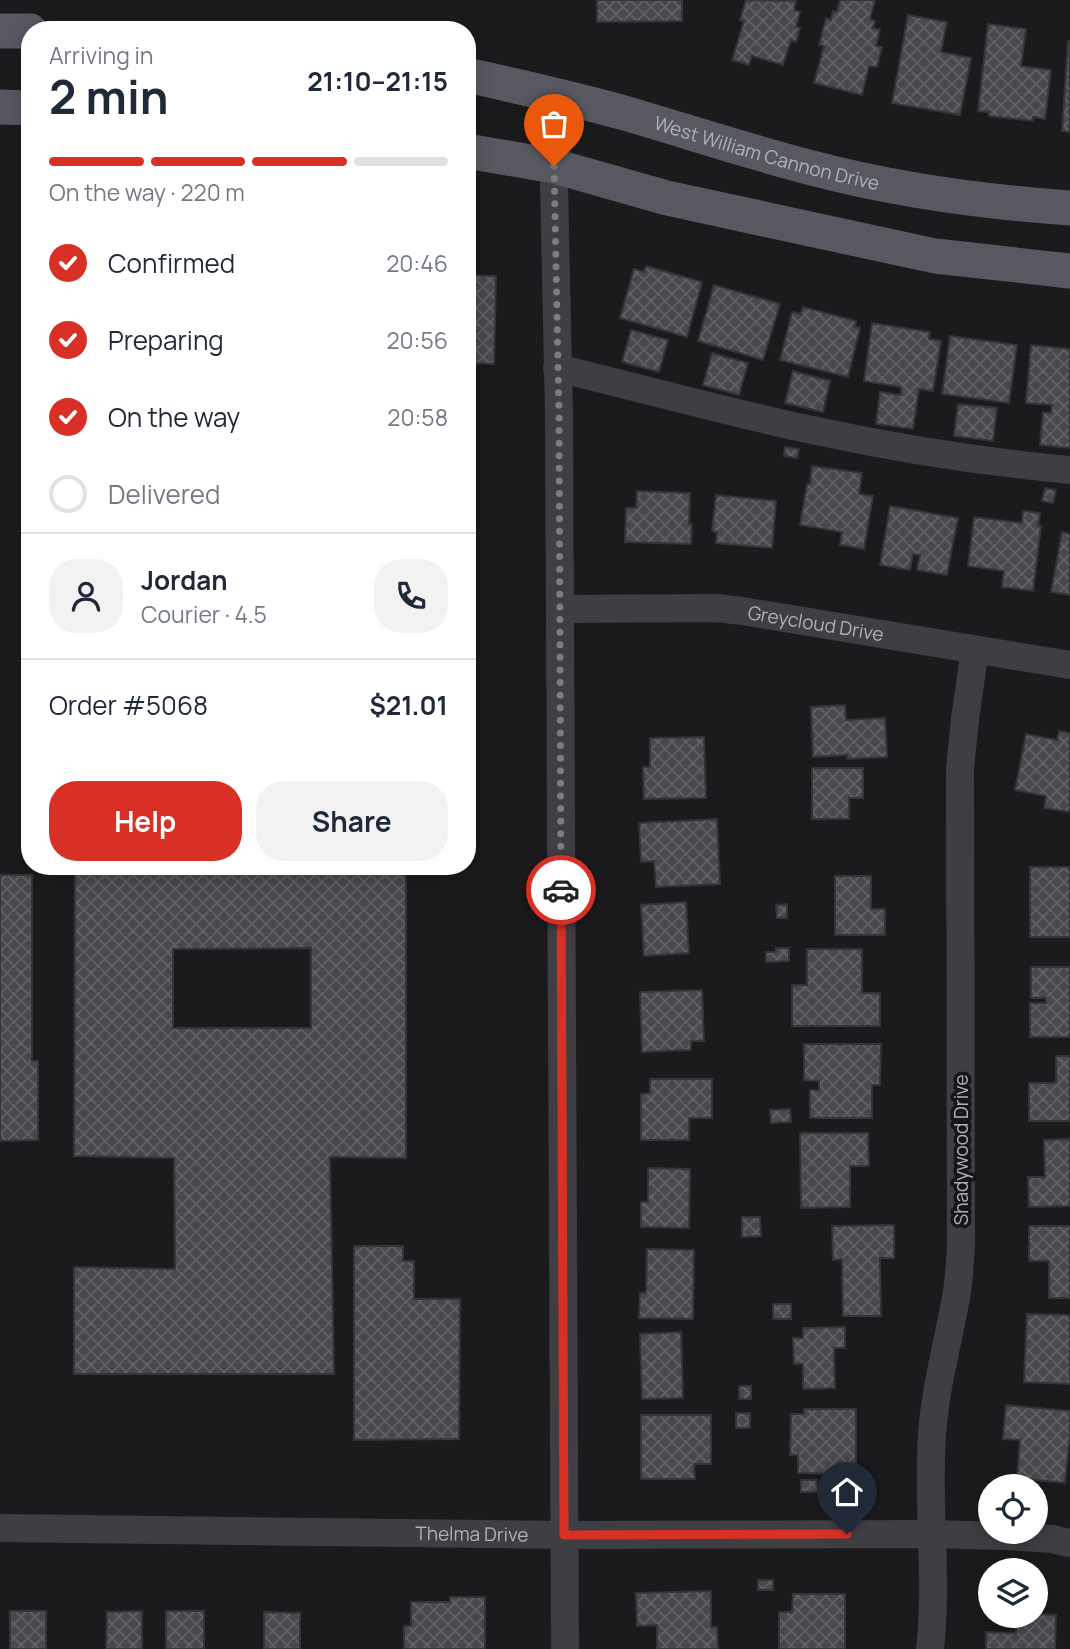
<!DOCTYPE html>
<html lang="en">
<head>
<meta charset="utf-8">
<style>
	:root { --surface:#fff; --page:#f2f2f3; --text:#1f2937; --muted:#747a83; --line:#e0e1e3; --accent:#d93025 }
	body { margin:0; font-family:Manrope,sans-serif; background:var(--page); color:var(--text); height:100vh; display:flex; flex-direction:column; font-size:26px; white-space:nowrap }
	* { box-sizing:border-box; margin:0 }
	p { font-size:23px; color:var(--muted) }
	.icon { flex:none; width:38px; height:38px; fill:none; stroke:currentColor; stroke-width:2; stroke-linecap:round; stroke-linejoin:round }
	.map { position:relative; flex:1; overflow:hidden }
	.panel { position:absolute; left:21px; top:21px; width:455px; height:854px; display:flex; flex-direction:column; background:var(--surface); border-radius:28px; box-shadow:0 4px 18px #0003 }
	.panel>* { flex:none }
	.buttons { position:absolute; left:978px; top:1474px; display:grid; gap:14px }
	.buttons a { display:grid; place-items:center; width:70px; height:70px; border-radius:50%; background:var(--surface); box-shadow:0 4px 18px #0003; font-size:35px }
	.pin { position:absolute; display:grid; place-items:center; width:60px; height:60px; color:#fff; margin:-72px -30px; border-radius:50% 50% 50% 0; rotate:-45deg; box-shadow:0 0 7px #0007 }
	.pin .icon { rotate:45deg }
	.courier { position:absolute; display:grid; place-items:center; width:70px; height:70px; margin:-35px; border:5px solid #d93025; border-radius:50%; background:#fff; color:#222; box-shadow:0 2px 9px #0007 }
	.head em { font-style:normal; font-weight:700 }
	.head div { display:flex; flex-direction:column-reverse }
	.head { display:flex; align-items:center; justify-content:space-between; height:119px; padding:0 28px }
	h1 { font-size:46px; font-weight:700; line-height:52px }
	.bar { display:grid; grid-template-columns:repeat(4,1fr); gap:10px 7px; align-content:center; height:84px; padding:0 28px }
	.bar i { height:9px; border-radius:5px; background:var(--line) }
	.bar .selected { background:var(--accent) }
	.bar p { grid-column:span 4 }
	.line { display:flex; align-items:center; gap:18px; padding:0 28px; border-top:2px solid var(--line) }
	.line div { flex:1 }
	.round { display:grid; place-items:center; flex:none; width:74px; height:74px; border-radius:28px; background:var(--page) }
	ol { padding:0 28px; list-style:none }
	li { display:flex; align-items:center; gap:21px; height:77px }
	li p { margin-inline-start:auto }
	li .icon { padding:7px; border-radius:50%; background:var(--accent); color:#fff; stroke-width:4 }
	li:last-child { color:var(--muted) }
	li i { width:38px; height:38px; border:4px solid var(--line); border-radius:50% }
	.action { display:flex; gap:14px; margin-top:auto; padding:14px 28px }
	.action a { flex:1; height:80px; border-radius:28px; background:var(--accent); color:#fff; font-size:28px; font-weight:700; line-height:80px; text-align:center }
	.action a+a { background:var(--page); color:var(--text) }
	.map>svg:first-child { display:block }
</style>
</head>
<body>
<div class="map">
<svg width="1070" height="1649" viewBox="0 0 1070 1649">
	<defs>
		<pattern id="building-cross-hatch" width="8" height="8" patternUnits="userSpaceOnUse" patternTransform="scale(1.75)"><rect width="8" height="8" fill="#48484d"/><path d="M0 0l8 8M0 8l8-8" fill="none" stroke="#606065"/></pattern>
	</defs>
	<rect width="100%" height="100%" fill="#1b1b1d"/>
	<path fill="url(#building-cross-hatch)" stroke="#353538" stroke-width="2" fill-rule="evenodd" d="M597 0H682V21L597 22Z
		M746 0 796 1 794 10 800 12 796 27 800 28 796 42 791 40 783 65 752 56 749 65 732 60 744 21 740 20Z
		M840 0H875L870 19 875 21 873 28 880 30 876 46 882 47 877 67 869 66 862 95 814 83 824 46 819 45 826 18 831 20 833 11 837 12Z
		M908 15 947 22 941 52 971 58 960 115 892 103Z
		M988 24 1026 29 1021 66 1051 70 1045 119 1033 117V121L989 116V112L978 111Z
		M1068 41H1070V132L1062 131Z
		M646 266 702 282 687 337 620 318 634 269 644 272Z
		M467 275 496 276 494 364 467 363Z
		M714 285 780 304 763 360 698 341Z
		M803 307 856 321 855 327 860 328 848 377 780 360 792 312 801 314Z
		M872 323 930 332 929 339 941 341 933 391 919 389 913 429 876 424 880 392 901 395V387L864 381Z
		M631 330 668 340 659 372 622 362Z
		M950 336 1017 345 1009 403 942 394Z
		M1031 345 1070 349V448L1040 445 1043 412 1051 413 1052 405 1026 403Z
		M712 353 748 363 739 395 703 385Z
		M793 371 830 381 823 412 785 403Z
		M958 404 997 408 993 441 954 436Z
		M785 447 799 449 797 458 784 456Z
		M812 466 862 473 859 494 873 496 864 549 840 545 842 532 800 525 807 484H810Z
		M1045 488 1056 490 1053 503 1042 501Z
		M637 491 690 493 689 524H692L691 544 625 542 626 508H636Z
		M716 495 776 501 772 548 716 543 717 532 712 531Z
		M890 506 958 518 947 575 917 570 920 555 913 554 910 570 880 565Z
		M1023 511 1040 513 1038 526H1041L1033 591 1002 587 1004 571 968 566 974 517 1022 523Z
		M1062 532 1070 534V595L1051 592Z
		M845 705 846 720 885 718 887 757 847 759V755L813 757 811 707Z
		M1059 731 1070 733V812L1044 808 1046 796 1015 790 1026 734 1057 740Z
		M704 737 706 798 644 799 643 767H650V738Z
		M812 768H863V798H849V819H812Z
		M717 819 720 884 656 887 654 861 641 862 639 823Z
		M75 866H406V1158L330 1157 334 1374H74V1267L175 1269 174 1158 74 1156ZM311 948V1028H173V949Z
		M1030 867H1070V937H1030Z
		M0 875H32V1061H38V1140L0 1141Z
		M835 876H871V909H885V935H835Z
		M686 902 689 953 644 956 641 905Z
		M787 904V918H777L776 905Z
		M776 948H789V961L766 962V952H776Z
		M807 949H862V993H880V1026H792V985H807Z
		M1031 967H1070V1037H1030V1003H1046V998H1031Z
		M702 990 704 1041H691V1050L642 1052 640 992Z
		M804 1044H881L880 1085H872V1118H810V1090H819V1081L804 1080Z
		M1056 1056H1070V1121H1029V1083H1056Z
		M650 1079H712V1118H689V1140H641V1094L650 1093Z
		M790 1109 791 1122 771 1123 770 1110Z
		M800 1133H868L869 1166H850V1207L801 1208Z
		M1070 1139V1206L1029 1207 1028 1177H1045L1044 1140Z
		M648 1168 690 1169 689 1228 641 1227V1202H648Z
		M742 1217H760L761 1236 742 1237Z
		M894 1225V1258H880L881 1316H843L842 1259 833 1260 832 1226Z
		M1029 1226H1070V1298H1049V1261H1029Z
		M354 1246H403V1261H414V1299H460L459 1439 354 1440Z
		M647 1249 694 1250 693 1319 639 1318 640 1293H646Z
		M773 1304H791V1319H773Z
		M1027 1314 1070 1315V1384L1024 1382Z
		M845 1327V1348H834L835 1388 803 1389V1364H794L793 1338H803V1328Z
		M681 1332 683 1398 642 1399 640 1334Z
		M739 1386H751V1399H739Z
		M1006 1405 1070 1411V1433L1065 1483 1017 1478 1020 1440 1003 1439Z
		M804 1409H856V1474L798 1473V1455H790L791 1414H804Z
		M736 1413H750V1428H736Z
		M641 1415H711V1464H694L695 1479H641Z
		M801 1480H817L818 1492H801Z
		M758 1580H773V1590H758Z
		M711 1591V1627H717L718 1649H657V1625L637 1626 636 1593Z
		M793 1594H845V1649H779V1612H792Z
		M450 1597H485V1649H404V1626H411V1602H450Z
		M10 1611H46V1649H10Z
		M142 1611V1649H106L107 1612Z
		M166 1611H204V1649H166Z
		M264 1612 300 1613V1649H264Z
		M1036 1614 1056 1615 1055 1649H986V1632L1016 1633V1615Z"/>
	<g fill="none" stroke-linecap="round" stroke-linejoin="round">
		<g stroke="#3e3e43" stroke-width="28">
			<path d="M552 94 559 414 565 1649"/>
			<path d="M557 368C644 389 730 413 817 431 900 449 985 462 1070 470"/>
			<path id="s1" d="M560 609 716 608 742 611 1070 665"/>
			<path id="s2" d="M0 1528 564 1535 931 1534 1005 1536 1052 1539 1070 1543"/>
			<path d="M930 1649C938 1578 927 1506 932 1435 935 1390 947 1346 955 1303 959 1283 960 1264 961 1244L960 769 965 719 975 650"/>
		</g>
		<g stroke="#585960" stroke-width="35">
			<path d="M0 31H30"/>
			<path id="s3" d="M467 75C521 87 575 99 628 114 689 132 750 152 812 168 896 190 983 202 1070 208"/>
			<path d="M0 107 30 108"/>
			<path d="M467 151 554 166 667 198 935 256 1070 271"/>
		</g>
	</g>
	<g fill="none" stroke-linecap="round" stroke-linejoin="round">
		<path stroke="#7b7c84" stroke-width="7" stroke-dasharray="0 12.6" d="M554 166 559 414 561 890"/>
		<path stroke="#d93025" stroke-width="9" d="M561 890 564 1535 847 1534"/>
	</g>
	<g text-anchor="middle" stroke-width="7" stroke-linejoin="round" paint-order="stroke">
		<g font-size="19" fill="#aeb1bb" stroke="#161618">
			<text dy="7" stroke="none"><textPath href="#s3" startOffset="310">West William Cannon Drive</textPath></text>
			<text dy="7" stroke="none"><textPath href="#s1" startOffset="257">Greycloud Drive</textPath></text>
			<text transform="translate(961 1150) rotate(-90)" y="7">Shadywood Drive</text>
			<text dy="7" stroke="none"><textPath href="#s2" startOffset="472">Thelma Drive</textPath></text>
		</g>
	</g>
</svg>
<div class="buttons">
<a><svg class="icon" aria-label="locate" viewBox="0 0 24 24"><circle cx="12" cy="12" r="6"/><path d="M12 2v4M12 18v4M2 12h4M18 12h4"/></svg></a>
<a><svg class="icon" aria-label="layers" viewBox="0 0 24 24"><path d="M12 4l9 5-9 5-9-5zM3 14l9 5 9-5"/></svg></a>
</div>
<div class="pin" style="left:554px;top:166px;background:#ea580c"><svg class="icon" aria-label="bag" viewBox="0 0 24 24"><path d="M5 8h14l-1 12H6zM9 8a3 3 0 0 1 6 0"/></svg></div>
<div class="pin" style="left:847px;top:1534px;background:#1f2937"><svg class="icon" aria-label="home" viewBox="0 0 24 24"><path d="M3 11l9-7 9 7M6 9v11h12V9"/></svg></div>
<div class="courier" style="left:561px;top:890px"><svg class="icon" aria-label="car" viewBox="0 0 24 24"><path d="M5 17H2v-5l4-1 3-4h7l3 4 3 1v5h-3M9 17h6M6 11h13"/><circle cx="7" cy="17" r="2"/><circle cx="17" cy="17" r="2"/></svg></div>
<section class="panel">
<div class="head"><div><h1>2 min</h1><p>Arriving in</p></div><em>21:10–21:15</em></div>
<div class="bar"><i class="selected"></i><i class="selected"></i><i class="selected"></i><i></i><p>On the way · 220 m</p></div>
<ol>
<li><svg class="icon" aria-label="check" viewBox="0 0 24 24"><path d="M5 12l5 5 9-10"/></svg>Confirmed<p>20:46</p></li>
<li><svg class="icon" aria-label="check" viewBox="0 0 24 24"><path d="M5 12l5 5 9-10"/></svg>Preparing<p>20:56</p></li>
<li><svg class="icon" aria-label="check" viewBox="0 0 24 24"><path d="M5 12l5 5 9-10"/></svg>On the way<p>20:58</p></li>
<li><i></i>Delivered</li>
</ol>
<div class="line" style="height:126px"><a class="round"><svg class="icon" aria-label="person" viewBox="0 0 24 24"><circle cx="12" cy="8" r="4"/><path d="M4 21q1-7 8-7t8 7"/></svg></a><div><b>Jordan</b><p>Courier · 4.5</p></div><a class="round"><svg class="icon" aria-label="phone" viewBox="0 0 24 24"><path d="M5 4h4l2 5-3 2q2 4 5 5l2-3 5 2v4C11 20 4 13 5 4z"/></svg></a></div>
<div class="line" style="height:91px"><div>Order #5068</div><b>$21.01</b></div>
<div class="action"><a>Help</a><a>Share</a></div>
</section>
</div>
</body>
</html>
